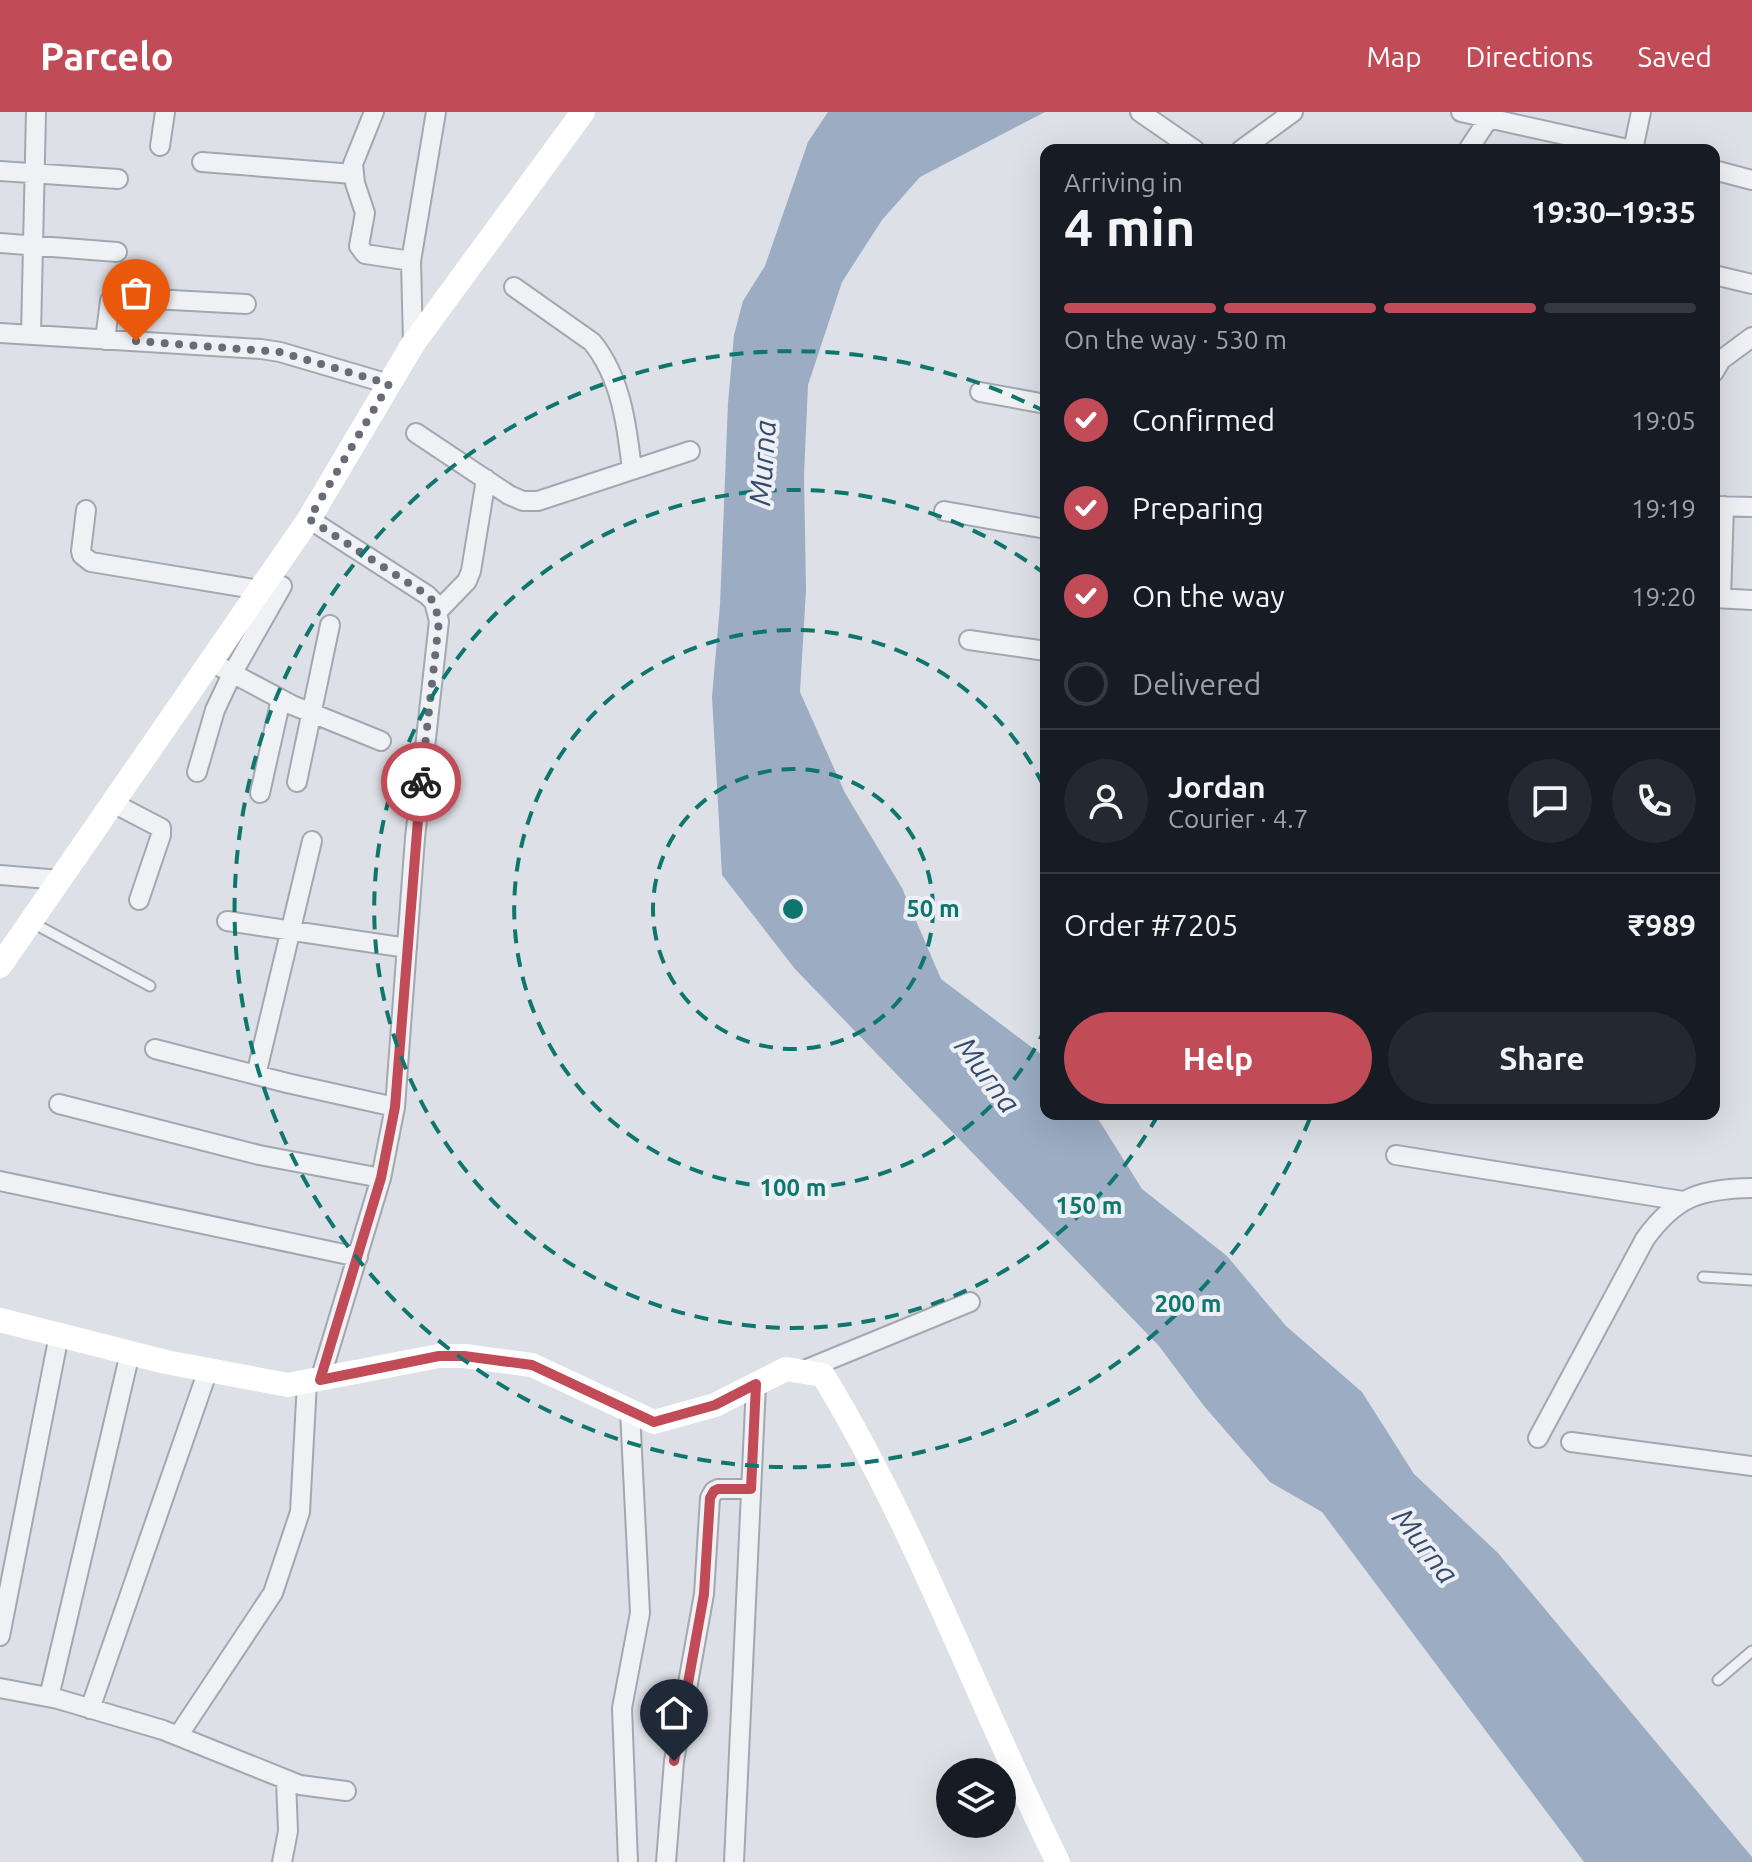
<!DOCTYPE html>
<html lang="en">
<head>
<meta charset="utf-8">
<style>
	:root { --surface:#171b24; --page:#242831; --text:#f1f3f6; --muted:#9ea1a6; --line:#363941; --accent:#c14c58 }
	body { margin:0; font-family:Ubuntu,sans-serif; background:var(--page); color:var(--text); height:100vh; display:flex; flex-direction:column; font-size:30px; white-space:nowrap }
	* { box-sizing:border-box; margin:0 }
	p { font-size:26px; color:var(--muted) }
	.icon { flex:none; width:44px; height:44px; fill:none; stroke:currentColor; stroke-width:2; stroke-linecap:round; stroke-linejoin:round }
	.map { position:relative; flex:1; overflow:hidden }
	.details { position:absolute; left:1040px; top:32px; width:680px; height:976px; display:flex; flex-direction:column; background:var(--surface); border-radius:16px; box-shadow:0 8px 32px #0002 }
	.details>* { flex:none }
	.buttons { position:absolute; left:936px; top:1646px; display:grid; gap:16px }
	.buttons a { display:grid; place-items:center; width:80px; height:80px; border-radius:50%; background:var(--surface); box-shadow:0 8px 32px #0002; font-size:40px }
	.pin { position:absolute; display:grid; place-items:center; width:68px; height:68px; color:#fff; margin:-82px -34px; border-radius:50% 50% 50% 0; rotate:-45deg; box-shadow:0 0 8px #0007 }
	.pin .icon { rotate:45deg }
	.courier { position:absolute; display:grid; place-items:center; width:80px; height:80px; margin:-40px; border:6px solid #c14c58; border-radius:50%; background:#fff; color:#222; box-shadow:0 2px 10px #0007 }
	.head em { font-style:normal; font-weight:700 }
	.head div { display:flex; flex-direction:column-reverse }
	.head { display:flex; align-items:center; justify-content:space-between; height:136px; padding:0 24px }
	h1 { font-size:52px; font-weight:700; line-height:60px }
	.bar { display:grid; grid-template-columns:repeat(4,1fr); gap:12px 8px; align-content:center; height:96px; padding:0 24px }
	.bar i { height:10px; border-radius:6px; background:var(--line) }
	.bar .selected { background:var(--accent) }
	.bar p { grid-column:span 4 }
	.line { display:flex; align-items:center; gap:20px; padding:0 24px; border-top:2px solid var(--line) }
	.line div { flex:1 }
	.round { display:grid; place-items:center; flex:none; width:84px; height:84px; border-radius:42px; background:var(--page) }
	ol { padding:0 24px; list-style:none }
	li { display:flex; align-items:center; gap:24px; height:88px }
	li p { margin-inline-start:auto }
	li .icon { padding:8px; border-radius:50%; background:var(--accent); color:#fff; stroke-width:4 }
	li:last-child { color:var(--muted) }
	li i { width:44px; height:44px; border:4px solid var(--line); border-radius:50% }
	.button { display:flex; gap:16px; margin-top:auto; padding:16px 24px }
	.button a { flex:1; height:92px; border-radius:48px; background:var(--accent); color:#fff; font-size:32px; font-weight:700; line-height:92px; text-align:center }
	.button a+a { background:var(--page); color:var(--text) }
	header { display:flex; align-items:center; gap:48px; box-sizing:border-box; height:112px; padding:0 40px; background:var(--accent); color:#fff }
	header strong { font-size:38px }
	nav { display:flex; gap:44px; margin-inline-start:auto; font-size:28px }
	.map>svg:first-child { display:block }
</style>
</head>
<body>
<header>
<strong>Parcelo</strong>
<nav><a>Map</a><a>Directions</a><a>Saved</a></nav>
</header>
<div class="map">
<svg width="1752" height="1750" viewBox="0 0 1752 1750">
	<rect width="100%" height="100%" fill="#dde0e6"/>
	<path fill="#9bacc3" d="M828 0H1045L920 65 882 108 842 170 808 273 804 363 806 478 800 580 845 681 902 776 941 867 1046 946V1002H1095L1142 1077 1227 1144 1286 1214 1362 1280 1414 1362 1498 1441 1752 1745V1750H1584L1322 1400 1270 1370 1204 1294 1159 1234 795 857 722 763 712 585 720 493 728 291 734 223 743 189 765 154 808 30Z"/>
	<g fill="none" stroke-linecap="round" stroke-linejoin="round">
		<g stroke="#a3a7af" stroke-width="13">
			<path id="lane" d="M31 810 150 874
				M1703 1165 1752 1168
				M1718 1568 1752 1539"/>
		</g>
		<g stroke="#a3a7af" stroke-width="22">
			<path id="street" d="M374 0 353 52 355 71 365 101 359 134 365 142 411 149
				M1140 0 1195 38
				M1461 0 1632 38
				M160 34 165 0
				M1241 38 1293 0
				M1468 38 1493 0
				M1633 38 1641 0
				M202 50 353 62
				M1714 58 1752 68
				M0 59 118 67
				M0 131 117 140
				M1714 163 1752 172
				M514 175 592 230C621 265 627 314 632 358
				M0 221 261 237 280 240 389 272
				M31 223 36 0
				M105 228 110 189 116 185 246 192
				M413 232 411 149 436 0
				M1714 260 1721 248 1752 225
				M980 280 1046 292
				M416 321 509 383 523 389H538L690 339
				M1714 394 1752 395
				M86 398 81 439 82 443 91 450 260 478
				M944 399 1046 417
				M309 407 427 483 434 490 439 509 415 726 395 995 381 1066 320 1268
				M1714 486 1752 488
				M1721 486 1724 394
				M438 499 467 469 471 459 486 367
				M969 528 1046 539
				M211 550 292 593 381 629
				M197 660 215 598 232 562 282 474
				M297 670 330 513
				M260 681 281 587
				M113 691 161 716V723L139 788
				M0 763 60 768
				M227 809 407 836
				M155 937 287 971 395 995
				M256 963 312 729
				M59 992 259 1043 381 1066
				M1396 1043 1683 1089
				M0 1069 358 1145
				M802 1259 970 1190
				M1538 1326 1645 1127C1676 1084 1701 1077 1752 1076
				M1571 1330 1752 1354
				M0 1524 59 1223
				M0 1576 58 1587 163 1618 300 1673 346 1679
				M49 1585 130 1241
				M90 1597 208 1258
				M178 1624 273 1481 300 1400 307 1270
				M282 1750 288 1719 286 1668
				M628 1750 622 1596 640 1501 630 1299
				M666 1750 674 1649 704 1482 710 1386 714 1379 718 1377H751
				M734 1750 756 1272"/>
		</g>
		<use href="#lane" stroke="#f0f1f4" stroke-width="9"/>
		<use href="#street" stroke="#f0f1f4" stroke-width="18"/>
		<path stroke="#fff" stroke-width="24" d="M0 854 309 407 413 232 583 0
			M0 1208 166 1250 288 1273 439 1244H464L532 1253 654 1310 715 1293 786 1257 823 1263C917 1418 977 1588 1058 1750"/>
	</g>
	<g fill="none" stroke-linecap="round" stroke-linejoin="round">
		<path stroke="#676c77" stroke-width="8" stroke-dasharray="0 14.4" d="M136 229 280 240 389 272 309 407 427 483 434 490 439 509 421 670"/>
		<path stroke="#c14c58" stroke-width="10" d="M421 670 395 995 381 1066 320 1268 439 1244H464L532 1253 654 1310 715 1293 756 1272 751 1377H718L714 1379 710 1386 704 1482 674 1649"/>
	</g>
	<g fill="none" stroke="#0f766e" stroke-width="4" stroke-dasharray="14 10">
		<circle cx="793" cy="797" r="140"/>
		<path d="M1046 915A279 279 0 1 1 1046 679"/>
		<path d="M1158 1003A419 419 0 1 1 1045 462"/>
		<path d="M1310 1006A558 558 0 1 1 1042 298"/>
	</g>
	<g text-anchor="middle" stroke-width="8" stroke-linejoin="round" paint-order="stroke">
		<g font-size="30" font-style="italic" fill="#364b6b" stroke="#eceff4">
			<text transform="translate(763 351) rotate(-86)" y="10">Murna</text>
			<text transform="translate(987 963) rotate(53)" y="10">Murna</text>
			<text transform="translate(1425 1434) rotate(52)" y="10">Murna</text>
		</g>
	</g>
	<circle cx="793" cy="797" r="12" fill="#0f766e" stroke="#eceff4" stroke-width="4"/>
	<g font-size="24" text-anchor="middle" font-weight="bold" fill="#0f766e" stroke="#eceff4" stroke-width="8" stroke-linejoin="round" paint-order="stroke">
		<text x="933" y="805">50 m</text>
		<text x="793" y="1084">100 m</text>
		<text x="1089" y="1102">150 m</text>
		<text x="1188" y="1200">200 m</text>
	</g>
</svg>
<div class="buttons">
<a><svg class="icon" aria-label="layers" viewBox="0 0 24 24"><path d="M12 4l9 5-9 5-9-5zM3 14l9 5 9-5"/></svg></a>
</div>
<div class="pin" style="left:136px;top:229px;background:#ea580c"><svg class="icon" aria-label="bag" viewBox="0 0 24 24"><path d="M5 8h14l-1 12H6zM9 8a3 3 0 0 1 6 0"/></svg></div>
<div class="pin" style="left:674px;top:1649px;background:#1f2937"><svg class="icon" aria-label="home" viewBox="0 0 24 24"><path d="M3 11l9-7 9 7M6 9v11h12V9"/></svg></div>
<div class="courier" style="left:421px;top:670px"><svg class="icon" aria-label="bike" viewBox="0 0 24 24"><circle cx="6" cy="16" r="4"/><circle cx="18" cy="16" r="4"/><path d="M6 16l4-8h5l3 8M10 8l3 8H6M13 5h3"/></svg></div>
<section class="details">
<div class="head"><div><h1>4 min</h1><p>Arriving in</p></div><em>19:30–19:35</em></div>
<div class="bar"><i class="selected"></i><i class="selected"></i><i class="selected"></i><i></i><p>On the way · 530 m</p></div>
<ol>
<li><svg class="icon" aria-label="check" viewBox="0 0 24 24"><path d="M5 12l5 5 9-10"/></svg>Confirmed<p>19:05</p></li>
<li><svg class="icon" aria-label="check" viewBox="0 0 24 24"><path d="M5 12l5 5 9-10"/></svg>Preparing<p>19:19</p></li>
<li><svg class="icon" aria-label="check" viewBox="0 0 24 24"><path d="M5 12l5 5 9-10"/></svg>On the way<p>19:20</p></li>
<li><i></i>Delivered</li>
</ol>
<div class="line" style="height:144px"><a class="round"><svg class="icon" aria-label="person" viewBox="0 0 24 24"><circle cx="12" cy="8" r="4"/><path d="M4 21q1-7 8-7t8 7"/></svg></a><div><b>Jordan</b><p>Courier · 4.7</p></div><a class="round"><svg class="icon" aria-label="chat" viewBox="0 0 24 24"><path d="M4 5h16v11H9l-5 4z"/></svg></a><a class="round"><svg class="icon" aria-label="phone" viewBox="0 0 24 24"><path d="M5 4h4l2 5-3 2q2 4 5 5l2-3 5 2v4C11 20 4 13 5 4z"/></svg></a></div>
<div class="line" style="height:104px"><div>Order #7205</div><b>₹989</b></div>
<div class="button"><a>Help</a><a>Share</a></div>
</section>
</div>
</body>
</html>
